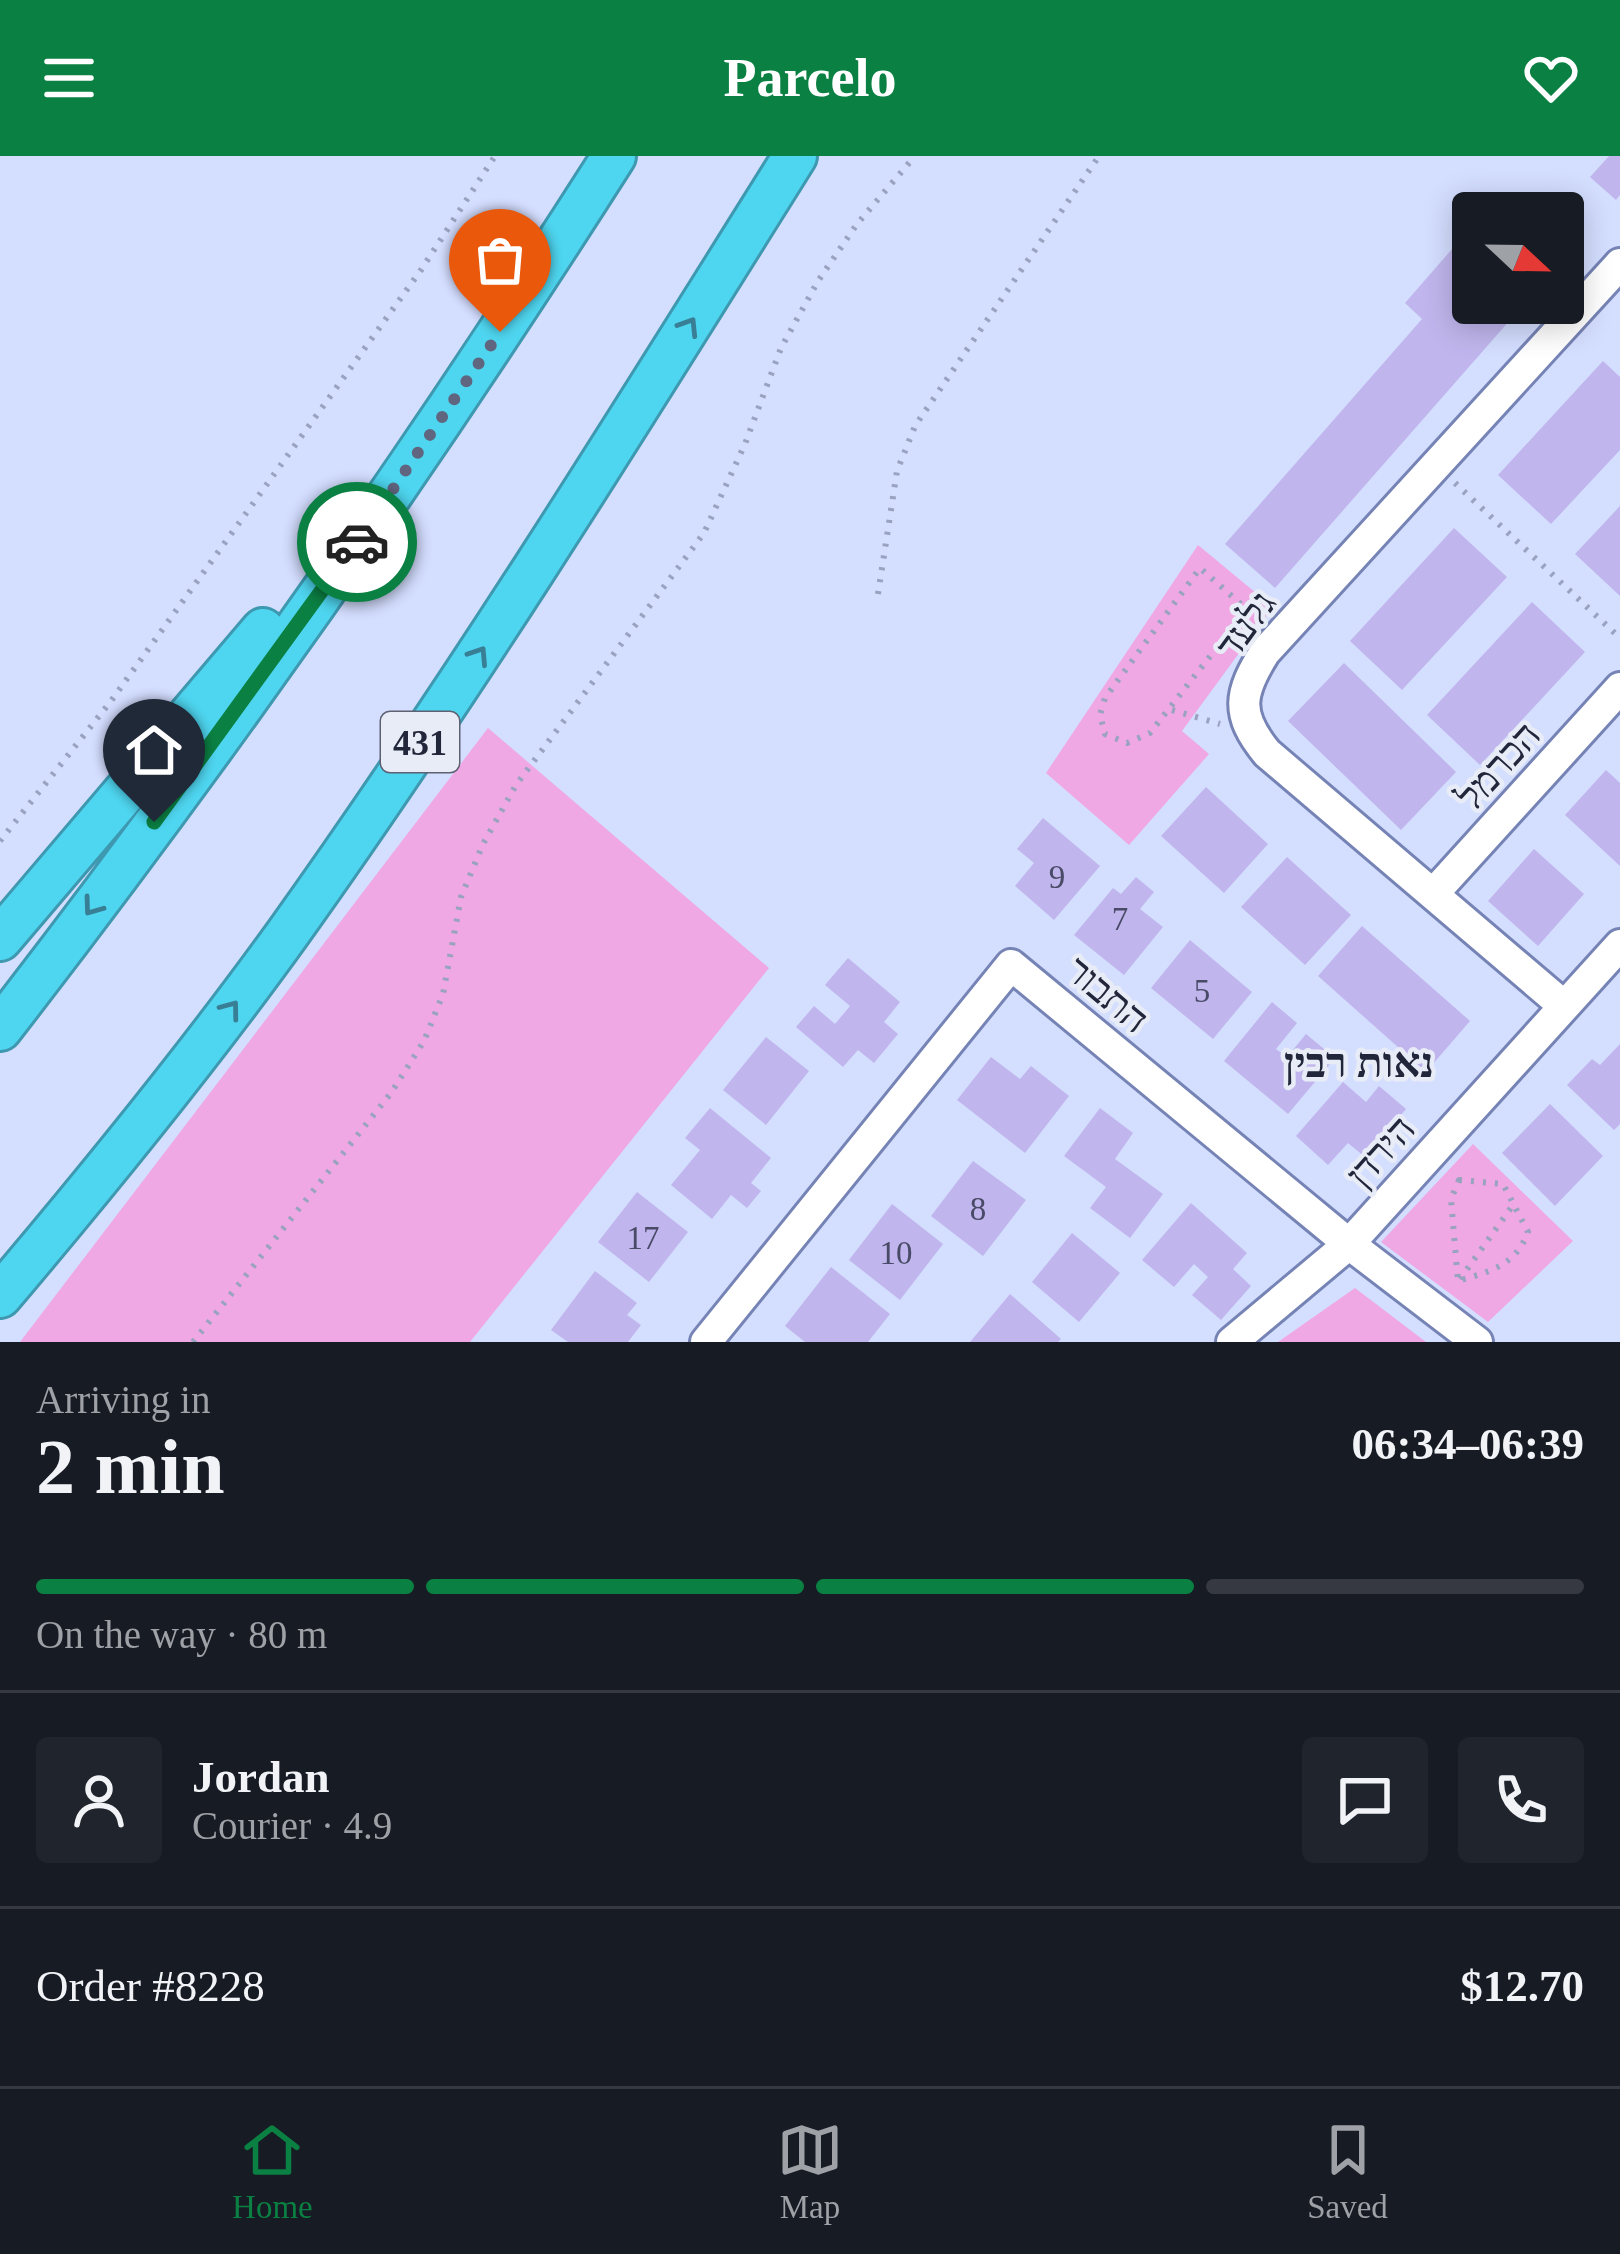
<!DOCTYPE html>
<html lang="en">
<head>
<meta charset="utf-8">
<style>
	:root { --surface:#171b24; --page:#20242c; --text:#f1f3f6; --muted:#9ea1a6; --line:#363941; --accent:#0b8043 }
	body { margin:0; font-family:"Times New Roman","Noto Sans Hebrew",serif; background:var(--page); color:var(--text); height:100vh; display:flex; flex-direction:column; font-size:45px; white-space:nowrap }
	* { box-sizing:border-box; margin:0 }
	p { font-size:39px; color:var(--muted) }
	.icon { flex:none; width:66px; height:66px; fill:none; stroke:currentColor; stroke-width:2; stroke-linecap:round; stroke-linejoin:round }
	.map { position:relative; height:1186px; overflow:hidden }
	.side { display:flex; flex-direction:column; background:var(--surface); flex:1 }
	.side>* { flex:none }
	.needle { width:78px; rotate:112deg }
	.controls { position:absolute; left:1452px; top:36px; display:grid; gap:24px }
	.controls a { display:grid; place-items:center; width:132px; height:132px; border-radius:12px; background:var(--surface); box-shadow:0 6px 30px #0003; font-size:60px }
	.pin { position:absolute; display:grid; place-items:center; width:102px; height:102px; color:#fff; margin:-123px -51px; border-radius:50% 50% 50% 0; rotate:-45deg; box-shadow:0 0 12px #0007 }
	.pin .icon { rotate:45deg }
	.courier { position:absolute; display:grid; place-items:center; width:120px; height:120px; margin:-60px; border:9px solid #0b8043; border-radius:50%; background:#fff; color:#222; box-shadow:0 3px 15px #0007 }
	.headline em { font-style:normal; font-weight:600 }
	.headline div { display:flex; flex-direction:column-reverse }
	.headline { display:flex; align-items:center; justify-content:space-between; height:204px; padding:0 36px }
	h1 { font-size:78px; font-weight:600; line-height:90px }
	.bar { display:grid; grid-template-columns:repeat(4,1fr); gap:18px 12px; align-content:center; height:144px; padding:0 36px }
	.bar i { height:15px; border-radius:9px; background:var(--line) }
	.bar .current { background:var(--accent) }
	.bar p { grid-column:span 4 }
	.line { display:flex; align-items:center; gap:30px; padding:0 36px; border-top:3px solid var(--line) }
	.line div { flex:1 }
	.round { display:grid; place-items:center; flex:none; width:126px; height:126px; border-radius:12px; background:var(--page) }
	header { display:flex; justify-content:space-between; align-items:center; height:156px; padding:0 36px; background:var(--accent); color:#fff; font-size:54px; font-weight:600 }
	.menu { display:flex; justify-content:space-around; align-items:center; height:168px; border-top:3px solid var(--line); background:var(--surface); font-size:33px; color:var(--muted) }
	.menu a { display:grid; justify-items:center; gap:6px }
	.menu .current { color:var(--accent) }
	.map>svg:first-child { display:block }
</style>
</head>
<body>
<header><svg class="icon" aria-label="menu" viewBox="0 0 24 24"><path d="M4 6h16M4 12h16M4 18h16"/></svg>Parcelo<svg class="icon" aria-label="heart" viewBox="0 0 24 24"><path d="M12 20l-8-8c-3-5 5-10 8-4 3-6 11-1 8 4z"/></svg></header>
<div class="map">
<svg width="1620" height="1186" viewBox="0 0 1620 1186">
	<rect width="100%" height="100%" fill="#d4deff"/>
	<path fill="#efa8e3" d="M1198 389 1273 451 1182 575 1209 598 1129 689 1046 617Z
		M488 572 769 812 470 1186H20Z
		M1473 988 1573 1085 1488 1166 1381 1086Z
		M1355 1132 1426 1186H1278Z"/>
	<path fill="#c0b6ed" d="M1609 0H1620V39L1616 44 1590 21Z
		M1473 69V147H1525L1275 432 1225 388 1422 163 1405 147Z
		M1603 205 1620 221V294L1551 368 1498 319Z
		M1620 350V440L1575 398Z
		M1454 372 1507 421 1402 534 1350 485Z
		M1532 446 1585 496 1480 609 1427 559Z
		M1344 507 1456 616 1401 674 1288 565Z
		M1606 614 1620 627V710L1565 659Z
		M1206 631 1268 688 1224 737 1161 680Z
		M1043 662 1100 710 1054 764 1015 730 1034 707 1017 693Z
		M1534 693 1584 738 1538 790 1488 745Z
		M1287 701 1351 759 1305 809 1241 751Z
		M1136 721 1154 736 1140 753 1163 771 1124 819 1074 779 1113 732 1121 738Z
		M1362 770 1470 865 1426 916 1318 820Z
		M1190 784 1252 836 1213 883 1151 832Z
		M848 802 900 846 884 866 898 878 874 907 858 894 843 911 796 871 814 850 835 868 850 850 825 829Z
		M1272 846 1297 867 1276 893 1287 901 1306 878 1335 902 1288 958 1224 905Z
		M766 881 809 915 766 969 723 934Z
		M1620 888V968L1614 974 1567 929 1592 903 1600 909Z
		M991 901 1020 923 1031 910 1069 940 1025 997 957 944Z
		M1343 926 1366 946 1379 930 1406 953 1365 1001 1348 987 1328 1009 1296 980Z
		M1550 948 1603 1000 1555 1050 1502 997Z
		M710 952 771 1002 751 1027 761 1035 747 1052 731 1039 712 1063 671 1029 700 994 685 982Z
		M1100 952 1133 977 1115 1003 1163 1038 1130 1082 1090 1052 1106 1031 1064 1000Z
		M973 1005 1026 1044 983 1100 931 1060Z
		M637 1036 688 1076 649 1126 598 1086Z
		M1191 1047 1247 1097 1233 1113 1251 1130 1221 1164 1192 1139 1208 1121 1194 1108 1174 1131 1142 1104Z
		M892 1048 943 1088 900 1144 849 1104Z
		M1072 1077 1120 1117 1079 1166 1032 1126Z
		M831 1111 890 1158 868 1186H805L785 1170Z
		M595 1115 637 1147 627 1159 641 1169 628 1186H568L551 1174Z
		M1010 1138 1061 1183 1058 1186H970Z"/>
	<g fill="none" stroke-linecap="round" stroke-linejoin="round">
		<g stroke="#7683b5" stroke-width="36">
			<path id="minor" d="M1433 738 1620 532
				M1564 850 1267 597C1235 558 1239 537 1265 496L1620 108
				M706 1186 1011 809 1349 1088 1477 1186
				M1232 1186 1349 1088 1620 789"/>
		</g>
		<g stroke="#3e98b0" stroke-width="48">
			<path id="highway" d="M0 783 263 474
				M0 873C218 592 423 300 614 0
				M0 1140C100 1022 198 902 288 777 468 525 631 262 795 0"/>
		</g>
		<path stroke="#99a2be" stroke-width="6" stroke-dasharray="3 9" stroke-linecap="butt" d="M1455 327 1620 482
			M878 438 897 315 915 270 1099 0
			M1247 453 1150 577 1127 587 1105 578 1100 559 1105 542 1200 412 1258 463
			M1172 554 1220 568
			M0 685 111 545 421 114 495 0
			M1459 1024 1503 1028 1528 1076C1515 1110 1491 1115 1458 1125L1451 1043Z
			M1460 1123 1513 1049
			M193 1186 391 937 424 885 443 838 461 741 483 688 516 629 704 377 745 288 781 192 818 125 857 68 915 0"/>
		<use href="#minor" stroke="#fff" stroke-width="30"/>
		<use href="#highway" stroke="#4ed5ef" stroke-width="42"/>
	</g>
	<defs><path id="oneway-chevron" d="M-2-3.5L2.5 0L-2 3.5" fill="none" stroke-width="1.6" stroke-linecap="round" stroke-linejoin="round" transform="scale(3)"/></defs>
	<g stroke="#387e94">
		<use href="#oneway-chevron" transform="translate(689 170) rotate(-58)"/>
		<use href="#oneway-chevron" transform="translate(479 499) rotate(-57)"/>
		<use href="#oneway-chevron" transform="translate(92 751) rotate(126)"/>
		<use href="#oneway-chevron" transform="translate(231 853) rotate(-53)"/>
	</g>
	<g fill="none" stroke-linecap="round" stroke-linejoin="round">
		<path stroke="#60667f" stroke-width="12" stroke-dasharray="0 21.6" d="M357 386 500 176"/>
		<path stroke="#0b8043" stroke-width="15" d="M154 666 357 386"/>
	</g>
	<g text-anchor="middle" stroke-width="9" stroke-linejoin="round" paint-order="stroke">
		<g font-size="33" fill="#494a67">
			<text x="1057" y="732">9</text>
			<text x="1120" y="774">7</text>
			<text x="1202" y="846">5</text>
			<text x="978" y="1064">8</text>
			<text x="643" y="1093">17</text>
			<text x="896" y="1108">10</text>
		</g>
		<rect fill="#e8ecf7" stroke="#5d6173" stroke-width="3" x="381" y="556" width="78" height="60" rx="9"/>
		<g font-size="36" font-weight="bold" fill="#21263a">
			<text x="420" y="599">431</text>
		</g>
		<g font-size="39" fill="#21263a" stroke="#e8ecf7">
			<text transform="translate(1245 468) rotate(-54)" y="14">גלעד</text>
			<text transform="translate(1498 609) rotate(-48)" y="14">הכרמל</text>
			<text transform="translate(1108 838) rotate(40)" y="14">התבור</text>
			<text transform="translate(1380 995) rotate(-48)" y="14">הירדן</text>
		</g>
		<g font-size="42" font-weight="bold" fill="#21263a" stroke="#e8ecf7">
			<text x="1359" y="921">נאות רבין</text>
		</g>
	</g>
</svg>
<div class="controls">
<a><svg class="needle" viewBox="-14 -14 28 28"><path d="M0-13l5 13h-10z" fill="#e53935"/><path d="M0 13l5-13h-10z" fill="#9ea1a6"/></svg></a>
</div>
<div class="pin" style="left:500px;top:176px;background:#ea580c"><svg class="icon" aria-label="bag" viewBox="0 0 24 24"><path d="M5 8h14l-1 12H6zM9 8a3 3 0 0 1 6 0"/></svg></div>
<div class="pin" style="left:154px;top:666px;background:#1f2937"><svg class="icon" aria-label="home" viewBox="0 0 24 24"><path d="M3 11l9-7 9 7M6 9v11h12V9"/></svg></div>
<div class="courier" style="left:357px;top:386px"><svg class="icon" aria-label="car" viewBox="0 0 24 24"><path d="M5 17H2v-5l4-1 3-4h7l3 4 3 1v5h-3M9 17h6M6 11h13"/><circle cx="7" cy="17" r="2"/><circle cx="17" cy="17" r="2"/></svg></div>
</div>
<section class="side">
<div class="headline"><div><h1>2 min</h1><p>Arriving in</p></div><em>06:34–06:39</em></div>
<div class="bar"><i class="current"></i><i class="current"></i><i class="current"></i><i></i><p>On the way · 80 m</p></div>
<div class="line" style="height:216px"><a class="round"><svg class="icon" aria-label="person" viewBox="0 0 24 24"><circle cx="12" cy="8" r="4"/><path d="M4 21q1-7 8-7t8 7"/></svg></a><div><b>Jordan</b><p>Courier · 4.9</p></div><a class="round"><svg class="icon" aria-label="chat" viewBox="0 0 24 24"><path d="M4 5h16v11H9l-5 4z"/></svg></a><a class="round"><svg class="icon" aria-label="phone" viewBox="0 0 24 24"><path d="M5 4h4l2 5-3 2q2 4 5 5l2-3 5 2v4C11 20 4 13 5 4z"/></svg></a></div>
<div class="line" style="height:156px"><div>Order #8228</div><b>$12.70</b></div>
</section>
<nav class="menu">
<a class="current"><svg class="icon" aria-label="home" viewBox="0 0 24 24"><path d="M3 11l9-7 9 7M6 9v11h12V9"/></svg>Home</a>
<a><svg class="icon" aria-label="map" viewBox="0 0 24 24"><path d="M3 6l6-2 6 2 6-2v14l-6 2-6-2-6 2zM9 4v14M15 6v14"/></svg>Map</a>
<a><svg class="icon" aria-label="saved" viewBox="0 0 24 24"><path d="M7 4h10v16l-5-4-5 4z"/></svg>Saved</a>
</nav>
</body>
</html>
